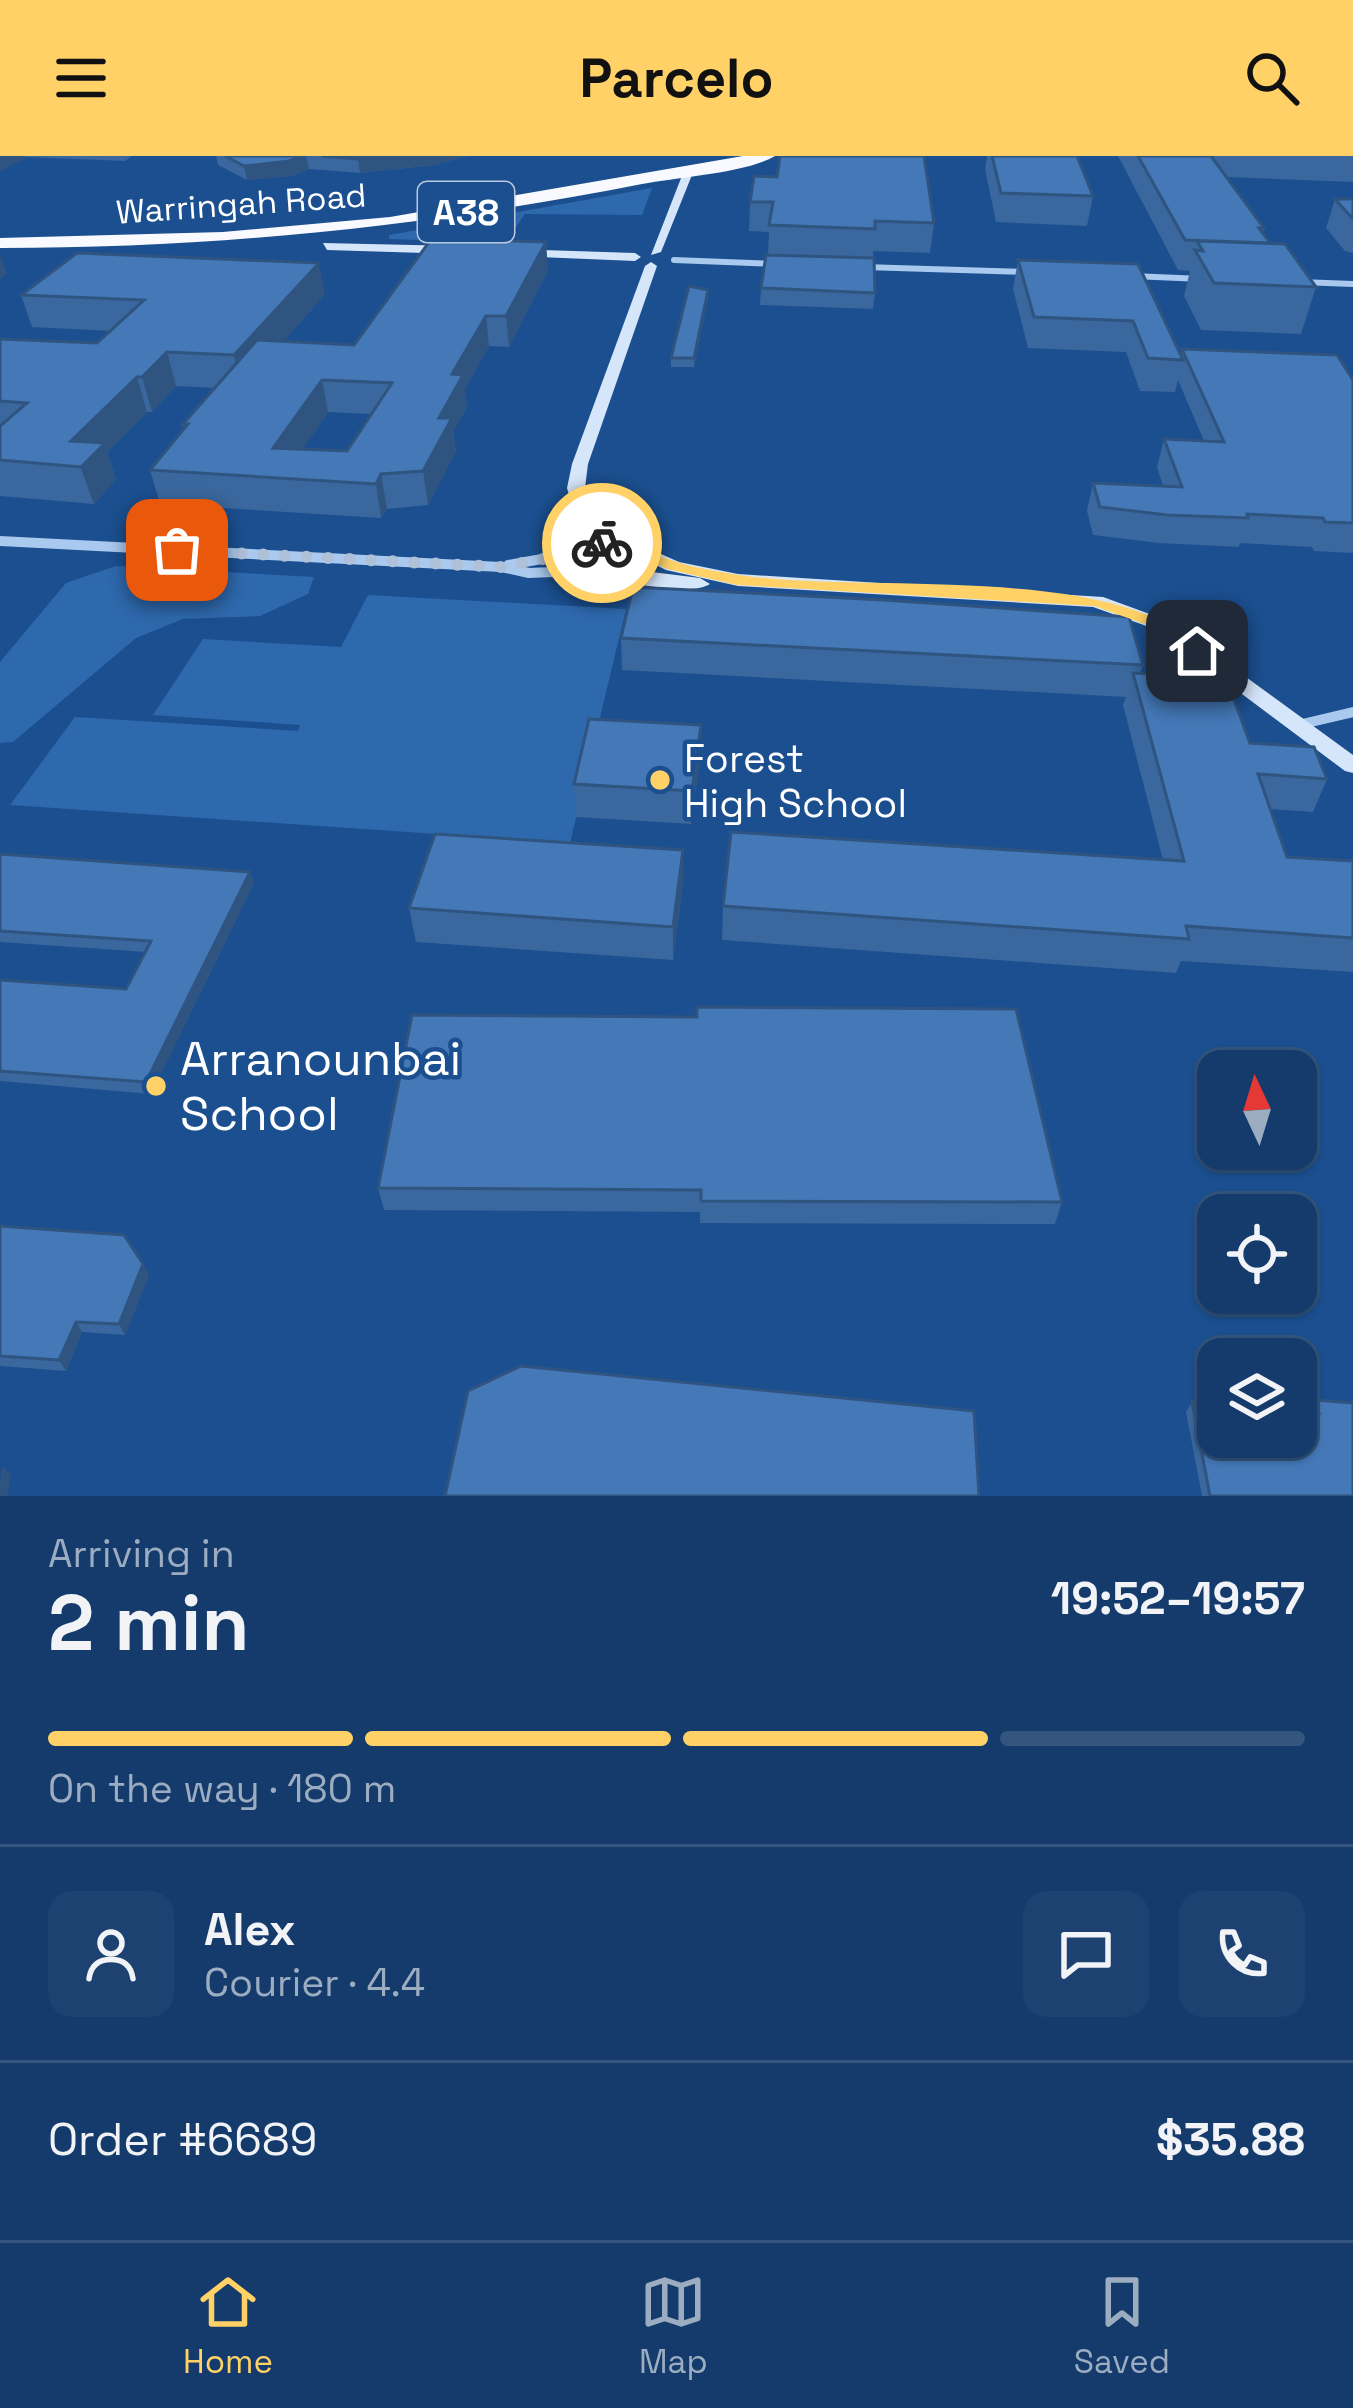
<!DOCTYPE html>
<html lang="en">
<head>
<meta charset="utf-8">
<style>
	:root { --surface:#143b6b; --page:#1d4271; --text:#f1f3f6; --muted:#9dadc1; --line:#33557e; --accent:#ffd166 }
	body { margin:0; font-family:"Space Grotesk",sans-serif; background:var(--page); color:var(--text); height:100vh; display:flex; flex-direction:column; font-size:45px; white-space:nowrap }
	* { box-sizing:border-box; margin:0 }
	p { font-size:39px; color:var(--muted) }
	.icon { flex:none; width:66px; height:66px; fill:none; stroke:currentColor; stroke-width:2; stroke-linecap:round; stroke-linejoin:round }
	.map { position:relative; height:1340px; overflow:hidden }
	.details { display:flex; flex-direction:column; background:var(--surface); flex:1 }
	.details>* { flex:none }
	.needle { width:78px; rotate:356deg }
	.fabs { position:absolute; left:1197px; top:894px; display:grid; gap:24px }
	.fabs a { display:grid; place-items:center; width:120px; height:120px; border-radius:24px; background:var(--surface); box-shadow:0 3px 9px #0004,0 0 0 3px var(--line); font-size:60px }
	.pin { position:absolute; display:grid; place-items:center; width:102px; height:102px; color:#fff; margin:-51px; border-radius:24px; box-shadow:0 6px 18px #0006 }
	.courier { position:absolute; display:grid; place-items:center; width:120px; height:120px; margin:-60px; border:9px solid #ffd166; border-radius:50%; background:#fff; color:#222; box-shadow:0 3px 15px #0007 }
	.summary em { font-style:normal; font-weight:700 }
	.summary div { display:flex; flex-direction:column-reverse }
	.summary { display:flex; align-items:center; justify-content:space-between; height:204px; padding:0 48px }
	h1 { font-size:78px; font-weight:700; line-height:90px }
	.bar { display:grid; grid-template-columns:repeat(4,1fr); gap:18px 12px; align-content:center; height:144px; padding:0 48px }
	.bar i { height:15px; border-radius:9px; background:var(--line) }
	.bar .active { background:var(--accent) }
	.bar p { grid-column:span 4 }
	.line { display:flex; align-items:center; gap:30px; padding:0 48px; border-top:3px solid var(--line) }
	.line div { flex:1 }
	.round { display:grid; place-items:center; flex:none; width:126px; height:126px; border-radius:24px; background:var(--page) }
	header { display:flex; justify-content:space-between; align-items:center; height:156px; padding:0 48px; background:var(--accent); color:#111; font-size:54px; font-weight:700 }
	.tabs { display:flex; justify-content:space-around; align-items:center; height:168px; border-top:3px solid var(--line); background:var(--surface); font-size:33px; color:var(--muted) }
	.tabs a { display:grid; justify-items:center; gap:6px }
	.tabs .active { color:var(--accent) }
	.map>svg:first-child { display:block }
</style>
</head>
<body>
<header><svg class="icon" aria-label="menu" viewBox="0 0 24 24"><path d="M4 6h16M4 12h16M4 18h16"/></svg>Parcelo<svg class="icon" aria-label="search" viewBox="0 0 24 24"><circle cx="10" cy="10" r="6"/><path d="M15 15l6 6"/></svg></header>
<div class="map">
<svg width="1353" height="1340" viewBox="0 0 1353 1340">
	<rect width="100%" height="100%" fill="#1b4f8f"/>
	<path fill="#2e69ad" d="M652 32 642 59 525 58 505 87 389 83V79Z
		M116 410 314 421 308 438 260 460 183 463 136 482 13 586 0 587V506L66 427Z
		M368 439 626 453 570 687 10 649 75 561 298 575 300 569 153 559 203 483 341 491Z"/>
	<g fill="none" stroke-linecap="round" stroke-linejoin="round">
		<path stroke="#a9c9ee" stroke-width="6" d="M674 104 776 108
			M863 111 1028 116
			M1132 120 1202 123
			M1300 126 1353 128"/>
		<path stroke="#a9c9ee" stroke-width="10" d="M0 385 501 411 529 417 603 414
			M508 409 586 395
			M1298 569 1353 556"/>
		<path fill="#d6e6fa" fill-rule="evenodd" d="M685 12 694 14 661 96 651 99Z
			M323 87 457 90 463 94 457 98 327 94Z
			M511 93 635 97 641 101 635 105 515 100Z
			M651 106 657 110 588 308 585 332 593 360 588 368 595 383 625 382 679 406 738 418 1103 441 1169 465 1353 599V617L1345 615 1155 473 1093 451 738 430 666 414 644 403 636 414 700 422 710 428C689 442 604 424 582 411L575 402 581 394 570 368 575 360 567 332 572 308 645 110ZM622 393 631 397 619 407 604 408 594 402 600 394Z"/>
		<path fill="#f8faff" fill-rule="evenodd" d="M743 0H775C746 17 678 21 642 28 429 70 218 92 0 92V82L223 76 390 61Z"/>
	</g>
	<path fill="#3a679d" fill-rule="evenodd" d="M0 0H132L125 5Z
		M216 0H469L434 9 360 17 309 13 291 20 247 24 218 9Z
		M987 0H992L1093 40 1087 70 996 66 985 13Z
		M1118 0H1353V26L1227 21 1264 72 1263 77 1270 87 1316 131 1301 178 1201 174 1184 140 1190 115 1178 114Z
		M754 20 934 67 930 97 873 95 875 137 873 153 760 149 761 132 768 99 769 76 749 75 750 46Z
		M1335 43H1353V97L1345 95 1326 72Z
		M1018 104 1138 108 1181 199 1182 193 1353 224V397L1314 395 1312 391 1240 387 1239 391 1159 387 1093 379 1087 355 1093 327 1163 330 1157 311 1164 283 1204 285 1178 224 1175 236 1140 235 1126 196 1028 192 1013 133Z
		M548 114 509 191 489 190 465 233 467 251 453 276 456 295 428 349 387 353 381 362 160 348 150 314 184 273 183 268 214 232 176 230 152 256H147L107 296 116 323 94 348 0 340V183L97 187 111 175 32 171 21 139 325 138 283 186 354 189ZM328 256 371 258 347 295 302 294Z
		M708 142 694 211H671V202Z
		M621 482 1143 509 1140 517 1250 587 1327 623 1313 656 1270 653 1287 701 1353 705V816L1181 805 1176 817 722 784 723 750 1163 704 1123 549 1126 541 622 514Z
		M700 602 691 668 576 661 574 628Z
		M683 694V727L673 804 416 786 409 752Z
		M0 698 250 716 254 727 151 938 0 925V824L126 833 146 796 0 786Z
		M412 859 1062 1046 1055 1068 700 1067V1056L384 1054 378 1032Z
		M0 1070 149 1119 125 1179 82 1176 66 1215 0 1210Z
		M1315 1244 1353 1340H1202L1186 1256 1192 1246 1309 1256 1308 1254Z"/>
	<path fill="#305480" d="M0 0H25L26 2 0 15Z
		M306 0 309 13 291 20 247 24 244 10Z
		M385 0H469L434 9 360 17 358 3Z
		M546 86 548 114 509 191 506 160Z
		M0 98 7 118 0 123Z
		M319 107 325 138 242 233 234 199Z
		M708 134V142L694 211V202Z
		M486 160 489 190 465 233 467 251 453 276 456 295 428 349 423 315 452 218Z
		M167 196 176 230 152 256 142 221Z
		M137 221 147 256 107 296 116 323 94 348 71 285Z
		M322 224 328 256 283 322 273 292Z
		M381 318 387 353 381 362 376 328Z
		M701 569 700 602 691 668 692 635Z
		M683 694V727L673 804V771Z
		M250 716 254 727 151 938 146 926Z
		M143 1108 149 1119 125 1179 119 1168Z
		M76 1166 82 1176 66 1215 59 1204Z
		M3 1310 11 1319 7 1340H0V1325Z"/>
	<path fill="#4478b7" stroke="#305480" stroke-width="3" fill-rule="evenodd" d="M225 0H303L289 5 244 10Z
		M322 0H385L358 3Z
		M780 0H924L934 67 875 65V73L769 69 773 46H750L754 20 777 21Z
		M992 0H1077L1093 40 1001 37Z
		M1138 0H1211L1264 72H1259L1270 87 1185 84Z
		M1335 43H1353V63Z
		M432 82 546 86 506 160H486L452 218 463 219 439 262H452L423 315 381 318 376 328 150 314 188 268H183L257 184 354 189ZM322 224 392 227 347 295 273 292Z
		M1197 85 1285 88 1316 131 1214 127 1195 94 1203 95Z
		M77 97 319 107 234 199 167 196 142 221H137L71 285 105 287 81 311 0 304V270L27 247 0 245V183L97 187 144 144 21 139Z
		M766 99 874 102 875 137 761 132Z
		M1018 104 1138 108 1183 204 1148 202 1133 165 1034 161Z
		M689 130 708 134 694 202H671Z
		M1182 193 1337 199 1353 224V367L1325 366 1323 362 1247 358 1248 362 1167 359 1100 351 1093 327 1182 331 1164 283 1224 286Z
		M633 431 884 444 1129 461 1143 509 621 482Z
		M1133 517 1226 522 1250 587 1314 591 1327 623 1258 618 1287 701 1353 705V782L1186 770 1189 783 723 750 731 676 1184 705Z
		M589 563 701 569 692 635 574 628Z
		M435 678 683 694 673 771 409 752Z
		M0 698 250 716 146 926 0 915V824L126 833 151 785 0 775Z
		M697 851 1016 853 1062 1046 701 1045V1034L378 1032 412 859 697 861Z
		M0 1070 124 1079 143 1108 119 1168 76 1166 59 1204 0 1200Z
		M521 1210 974 1255 979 1340H445L468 1235Z
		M1315 1244 1353 1247V1340H1210L1192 1246 1218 1248V1281H1296V1255L1319 1257Z"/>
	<path fill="#ffd166" d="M602 382C629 383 645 396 671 404 691 411 713 415 733 418 860 440 1114 403 1205 495L1191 498 1156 472 1094 450 737 429 667 413 621 392 597 390Z"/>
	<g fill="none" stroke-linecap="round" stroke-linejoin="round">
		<path stroke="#afc1d8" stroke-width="12" stroke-dasharray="0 21.6" d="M177 394 501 411 586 395 602 387"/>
	</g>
	<g fill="#ffd166" stroke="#1b4f8f" stroke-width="4.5">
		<circle cx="660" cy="624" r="12"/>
		<circle cx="156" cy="930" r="12"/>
	</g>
	<g text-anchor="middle" stroke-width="9" stroke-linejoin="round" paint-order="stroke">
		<g font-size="33" fill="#fff" stroke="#1b4f8f">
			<text transform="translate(241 47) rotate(-4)" y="12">Warringah Road</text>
		</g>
		<rect fill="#1b4f8f" stroke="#bbcadd" stroke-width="3" x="418" y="26" width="96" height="60" rx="9"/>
		<g font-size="36" font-weight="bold" fill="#fff">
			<text x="466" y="69">A38</text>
		</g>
		<g font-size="39" fill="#fff" stroke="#1b4f8f" text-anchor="start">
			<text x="684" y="616">Forest<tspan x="684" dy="45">High School</tspan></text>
		</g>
		<g font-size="48" fill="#fff" stroke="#1b4f8f" text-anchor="start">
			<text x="180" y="919">Arranounbai<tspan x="180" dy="55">School</tspan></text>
		</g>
	</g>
</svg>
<div class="fabs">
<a><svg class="needle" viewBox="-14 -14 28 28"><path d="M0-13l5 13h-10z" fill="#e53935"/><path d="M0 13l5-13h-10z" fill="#9dadc1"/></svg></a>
<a><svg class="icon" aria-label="locate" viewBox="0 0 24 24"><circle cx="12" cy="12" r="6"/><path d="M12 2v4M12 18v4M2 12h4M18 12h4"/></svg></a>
<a><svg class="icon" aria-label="layers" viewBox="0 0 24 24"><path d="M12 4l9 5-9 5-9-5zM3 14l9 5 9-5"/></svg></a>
</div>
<div class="pin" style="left:177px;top:394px;background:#ea580c"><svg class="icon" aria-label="bag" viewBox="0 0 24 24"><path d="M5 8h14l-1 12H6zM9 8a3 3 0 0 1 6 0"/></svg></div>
<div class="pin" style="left:1197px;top:495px;background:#1f2937"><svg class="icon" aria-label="home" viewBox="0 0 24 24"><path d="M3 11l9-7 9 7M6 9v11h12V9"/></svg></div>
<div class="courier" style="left:602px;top:387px"><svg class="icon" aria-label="bike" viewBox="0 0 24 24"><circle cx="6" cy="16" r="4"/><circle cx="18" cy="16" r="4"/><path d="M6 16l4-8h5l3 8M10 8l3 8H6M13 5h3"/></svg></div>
</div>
<section class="details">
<div class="summary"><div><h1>2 min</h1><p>Arriving in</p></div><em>19:52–19:57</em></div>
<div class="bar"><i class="active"></i><i class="active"></i><i class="active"></i><i></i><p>On the way · 180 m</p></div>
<div class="line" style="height:216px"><a class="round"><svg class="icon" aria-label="person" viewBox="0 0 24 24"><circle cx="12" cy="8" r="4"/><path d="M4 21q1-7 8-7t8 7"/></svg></a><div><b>Alex</b><p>Courier · 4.4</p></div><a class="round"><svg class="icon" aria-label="chat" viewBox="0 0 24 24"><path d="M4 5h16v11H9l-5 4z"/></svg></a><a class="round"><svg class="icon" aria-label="phone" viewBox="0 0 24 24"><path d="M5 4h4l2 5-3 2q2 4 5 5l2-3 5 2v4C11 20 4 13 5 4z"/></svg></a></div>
<div class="line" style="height:156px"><div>Order #6689</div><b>$35.88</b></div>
</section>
<nav class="tabs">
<a class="active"><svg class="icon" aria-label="home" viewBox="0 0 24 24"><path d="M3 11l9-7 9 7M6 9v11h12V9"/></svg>Home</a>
<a><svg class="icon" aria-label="map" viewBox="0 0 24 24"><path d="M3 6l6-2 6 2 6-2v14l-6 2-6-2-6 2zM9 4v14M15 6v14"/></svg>Map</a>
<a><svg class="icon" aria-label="saved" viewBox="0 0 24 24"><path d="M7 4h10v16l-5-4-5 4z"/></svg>Saved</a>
</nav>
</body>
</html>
